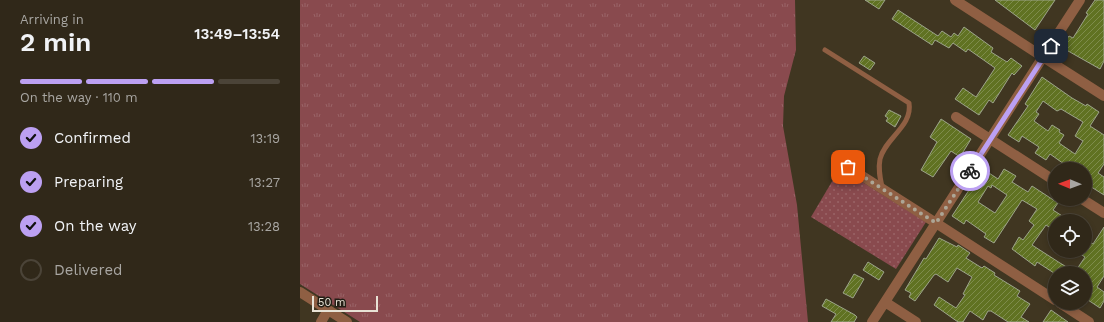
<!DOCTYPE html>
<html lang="en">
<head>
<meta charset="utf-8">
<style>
	:root { --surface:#302819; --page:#3c3426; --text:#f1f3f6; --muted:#a8a6a2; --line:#4b4438; --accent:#bca0f2 }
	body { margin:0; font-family:"Work Sans",sans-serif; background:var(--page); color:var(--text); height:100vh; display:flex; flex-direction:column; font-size:15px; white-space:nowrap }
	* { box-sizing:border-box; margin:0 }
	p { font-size:13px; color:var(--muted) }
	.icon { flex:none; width:22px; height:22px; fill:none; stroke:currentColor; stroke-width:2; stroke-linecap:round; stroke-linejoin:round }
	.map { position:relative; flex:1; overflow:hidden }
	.panel { display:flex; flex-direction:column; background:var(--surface); width:300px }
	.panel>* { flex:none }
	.needle { width:26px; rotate:271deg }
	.buttons { position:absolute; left:748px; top:162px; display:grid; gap:8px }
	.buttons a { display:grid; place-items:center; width:44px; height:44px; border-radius:50%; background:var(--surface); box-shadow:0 2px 6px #0003,0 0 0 1px var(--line); font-size:20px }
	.scale { position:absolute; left:12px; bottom:10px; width:66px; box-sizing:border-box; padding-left:4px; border:2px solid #e8e2d5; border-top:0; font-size:11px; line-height:14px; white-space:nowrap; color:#e8e2d5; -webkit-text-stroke:3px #231e15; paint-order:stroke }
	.pin { position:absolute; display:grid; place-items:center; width:34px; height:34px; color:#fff; margin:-17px; border-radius:8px; box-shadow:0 2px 6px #0006 }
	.courier { position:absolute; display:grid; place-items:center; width:40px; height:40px; margin:-20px; border:3px solid #bca0f2; border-radius:50%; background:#fff; color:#222; box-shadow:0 1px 5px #0007 }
	.overview em { font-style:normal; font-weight:600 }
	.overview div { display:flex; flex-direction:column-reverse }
	.overview { display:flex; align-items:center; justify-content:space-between; height:68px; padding:0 20px }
	h1 { font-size:26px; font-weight:600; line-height:30px }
	.bar { display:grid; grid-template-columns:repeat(4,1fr); gap:6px 4px; align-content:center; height:48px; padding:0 20px }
	.bar i { height:5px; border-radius:3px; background:var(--line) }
	.bar .selected { background:var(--accent) }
	.bar p { grid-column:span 4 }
	ol { padding:0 20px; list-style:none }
	li { display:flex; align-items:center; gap:12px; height:44px }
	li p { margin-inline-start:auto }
	li .icon { padding:4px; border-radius:50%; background:var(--accent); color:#111; stroke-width:4 }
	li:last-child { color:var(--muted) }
	li i { width:22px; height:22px; border:2px solid var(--line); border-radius:50% }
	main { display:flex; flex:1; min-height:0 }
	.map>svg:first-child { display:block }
</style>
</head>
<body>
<main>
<section class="panel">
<div class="overview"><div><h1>2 min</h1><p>Arriving in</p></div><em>13:49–13:54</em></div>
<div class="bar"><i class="selected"></i><i class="selected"></i><i class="selected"></i><i></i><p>On the way · 110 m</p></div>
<ol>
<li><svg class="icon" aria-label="check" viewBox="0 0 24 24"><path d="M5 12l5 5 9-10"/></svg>Confirmed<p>13:19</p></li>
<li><svg class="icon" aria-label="check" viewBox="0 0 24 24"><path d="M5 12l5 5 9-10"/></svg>Preparing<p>13:27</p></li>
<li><svg class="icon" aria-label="check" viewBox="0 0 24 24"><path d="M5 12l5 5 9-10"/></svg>On the way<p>13:28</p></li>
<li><i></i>Delivered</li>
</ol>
</section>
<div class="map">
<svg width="804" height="322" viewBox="0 0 804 322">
	<defs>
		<pattern id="grass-tufts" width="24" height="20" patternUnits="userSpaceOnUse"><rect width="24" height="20" fill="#894a4e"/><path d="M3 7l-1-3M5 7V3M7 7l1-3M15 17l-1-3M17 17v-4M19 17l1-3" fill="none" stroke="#9a6467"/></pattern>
		<pattern id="park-dots" width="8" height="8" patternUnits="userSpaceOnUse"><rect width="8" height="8" fill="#894a4e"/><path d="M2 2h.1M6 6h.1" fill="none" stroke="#9a6467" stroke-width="1.8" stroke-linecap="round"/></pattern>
		<pattern id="building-hatch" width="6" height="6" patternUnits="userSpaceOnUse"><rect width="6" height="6" fill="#607222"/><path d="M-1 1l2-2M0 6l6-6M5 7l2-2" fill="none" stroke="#7e8c4c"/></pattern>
	</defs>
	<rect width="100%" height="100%" fill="#403621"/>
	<path fill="url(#grass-tufts)" d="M0 0H495L496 50 484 96 483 126 497 205 508 322H60L0 284Z"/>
	<path fill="url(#park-dots)" d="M540 168 626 222 596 269 511 217Z"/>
	<path fill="url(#building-hatch)" stroke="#9ca48a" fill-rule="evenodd" d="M565 0H585L579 9Z
		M695 0H755L735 30Z
		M795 0H804V61L800 69 761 47 769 36 773 38 788 14 786 13Z
		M598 10 638 36 642 31 651 37 654 33 658 36 664 27 693 48 691 52 707 62 711 58 722 66 714 75 712 73 693 103 689 100 679 115 655 99 663 88 676 97 695 68 668 49 666 52 653 43 649 48 635 40 632 45 592 19Z
		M564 56 575 63 570 70 559 63Z
		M742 77 772 98 786 106 787 104 799 112 790 126 804 135V164L798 173 804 177V195L785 183V169H771L750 154 746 160 735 153 739 147 722 136 719 142 708 135 728 106 725 104ZM743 101 757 111 761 109 783 122 775 136 783 141 775 154 759 143 764 135 759 132 760 130 752 125 748 131 734 121 739 114 736 112Z
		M589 110 601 116 595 127 586 121 588 118 585 116Z
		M641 119 671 139 660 157 651 151 633 177 621 170 637 142 630 137Z
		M704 169 716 176 712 182 728 192 732 186 758 203 753 210 770 221H755V231L746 225 732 245 760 263 775 272 785 257 775 251H785V239L793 244 804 227V276L797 287 804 292V301L800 308 785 298V273H754L737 262 735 266 712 249 719 237 723 240 734 225 729 221 737 209 722 200 694 243 684 237 686 234 666 220 664 224 652 216 671 187 674 189 686 171 698 179ZM692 185 707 195 695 213 678 202 688 186 691 188Z
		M639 238 657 247 658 245 670 253 666 258 682 268 684 266 695 273 694 275 720 291 717 296 730 304 721 317 729 322H708L691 311H688L683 320 670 311 663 322H658L634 305 639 297 656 308 665 295 663 294 672 277 657 268 648 282 636 274 634 275 615 301 609 297 611 293 605 290 624 258 626 259Z
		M568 262 584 272 579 280 563 270Z
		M554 274 564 279 553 298 543 293Z
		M526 299 555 315 557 317 554 322H531L536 314 522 306Z
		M751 310 768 322H743Z"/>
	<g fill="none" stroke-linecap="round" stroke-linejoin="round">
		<path stroke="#8f5f43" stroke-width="5" d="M525 50 609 103C613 126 585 138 580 159 578 169 580 178 582 187"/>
		<path stroke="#8f5f43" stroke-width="10" d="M655 0 743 57 780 0
			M656 117 755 181
			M548 167 636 223 572 322
			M782 199 804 213
			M0 292 47 322
			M585 302 616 322
			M21 322 28 310"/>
		<path stroke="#8f5f43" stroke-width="10" d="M755 300 636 223 743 57 804 96
			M760 303 789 322"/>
	</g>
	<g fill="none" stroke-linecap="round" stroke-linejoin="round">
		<path stroke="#ada696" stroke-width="4" stroke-dasharray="0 7.2" d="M548 167 636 223 670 171"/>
		<path stroke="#bca0f2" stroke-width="5" d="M670 171 751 46"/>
	</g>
</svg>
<div class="buttons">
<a><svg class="needle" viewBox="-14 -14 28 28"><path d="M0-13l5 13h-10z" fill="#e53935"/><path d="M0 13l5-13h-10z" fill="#a8a6a2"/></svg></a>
<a><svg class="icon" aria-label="locate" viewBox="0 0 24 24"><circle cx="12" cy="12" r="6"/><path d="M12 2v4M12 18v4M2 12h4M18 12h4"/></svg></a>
<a><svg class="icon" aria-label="layers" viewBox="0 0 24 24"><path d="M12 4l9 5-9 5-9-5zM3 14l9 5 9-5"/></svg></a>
</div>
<div class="scale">50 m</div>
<div class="pin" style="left:548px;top:167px;background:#ea580c"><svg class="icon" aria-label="bag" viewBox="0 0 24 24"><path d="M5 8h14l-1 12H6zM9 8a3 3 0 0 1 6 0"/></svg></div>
<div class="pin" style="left:751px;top:46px;background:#1f2937"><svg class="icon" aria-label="home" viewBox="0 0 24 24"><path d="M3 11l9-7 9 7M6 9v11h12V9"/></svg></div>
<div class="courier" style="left:670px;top:171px"><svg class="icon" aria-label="bike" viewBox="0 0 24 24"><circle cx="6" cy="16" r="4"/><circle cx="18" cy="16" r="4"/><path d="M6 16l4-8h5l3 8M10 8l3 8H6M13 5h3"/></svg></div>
</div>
</main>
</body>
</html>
